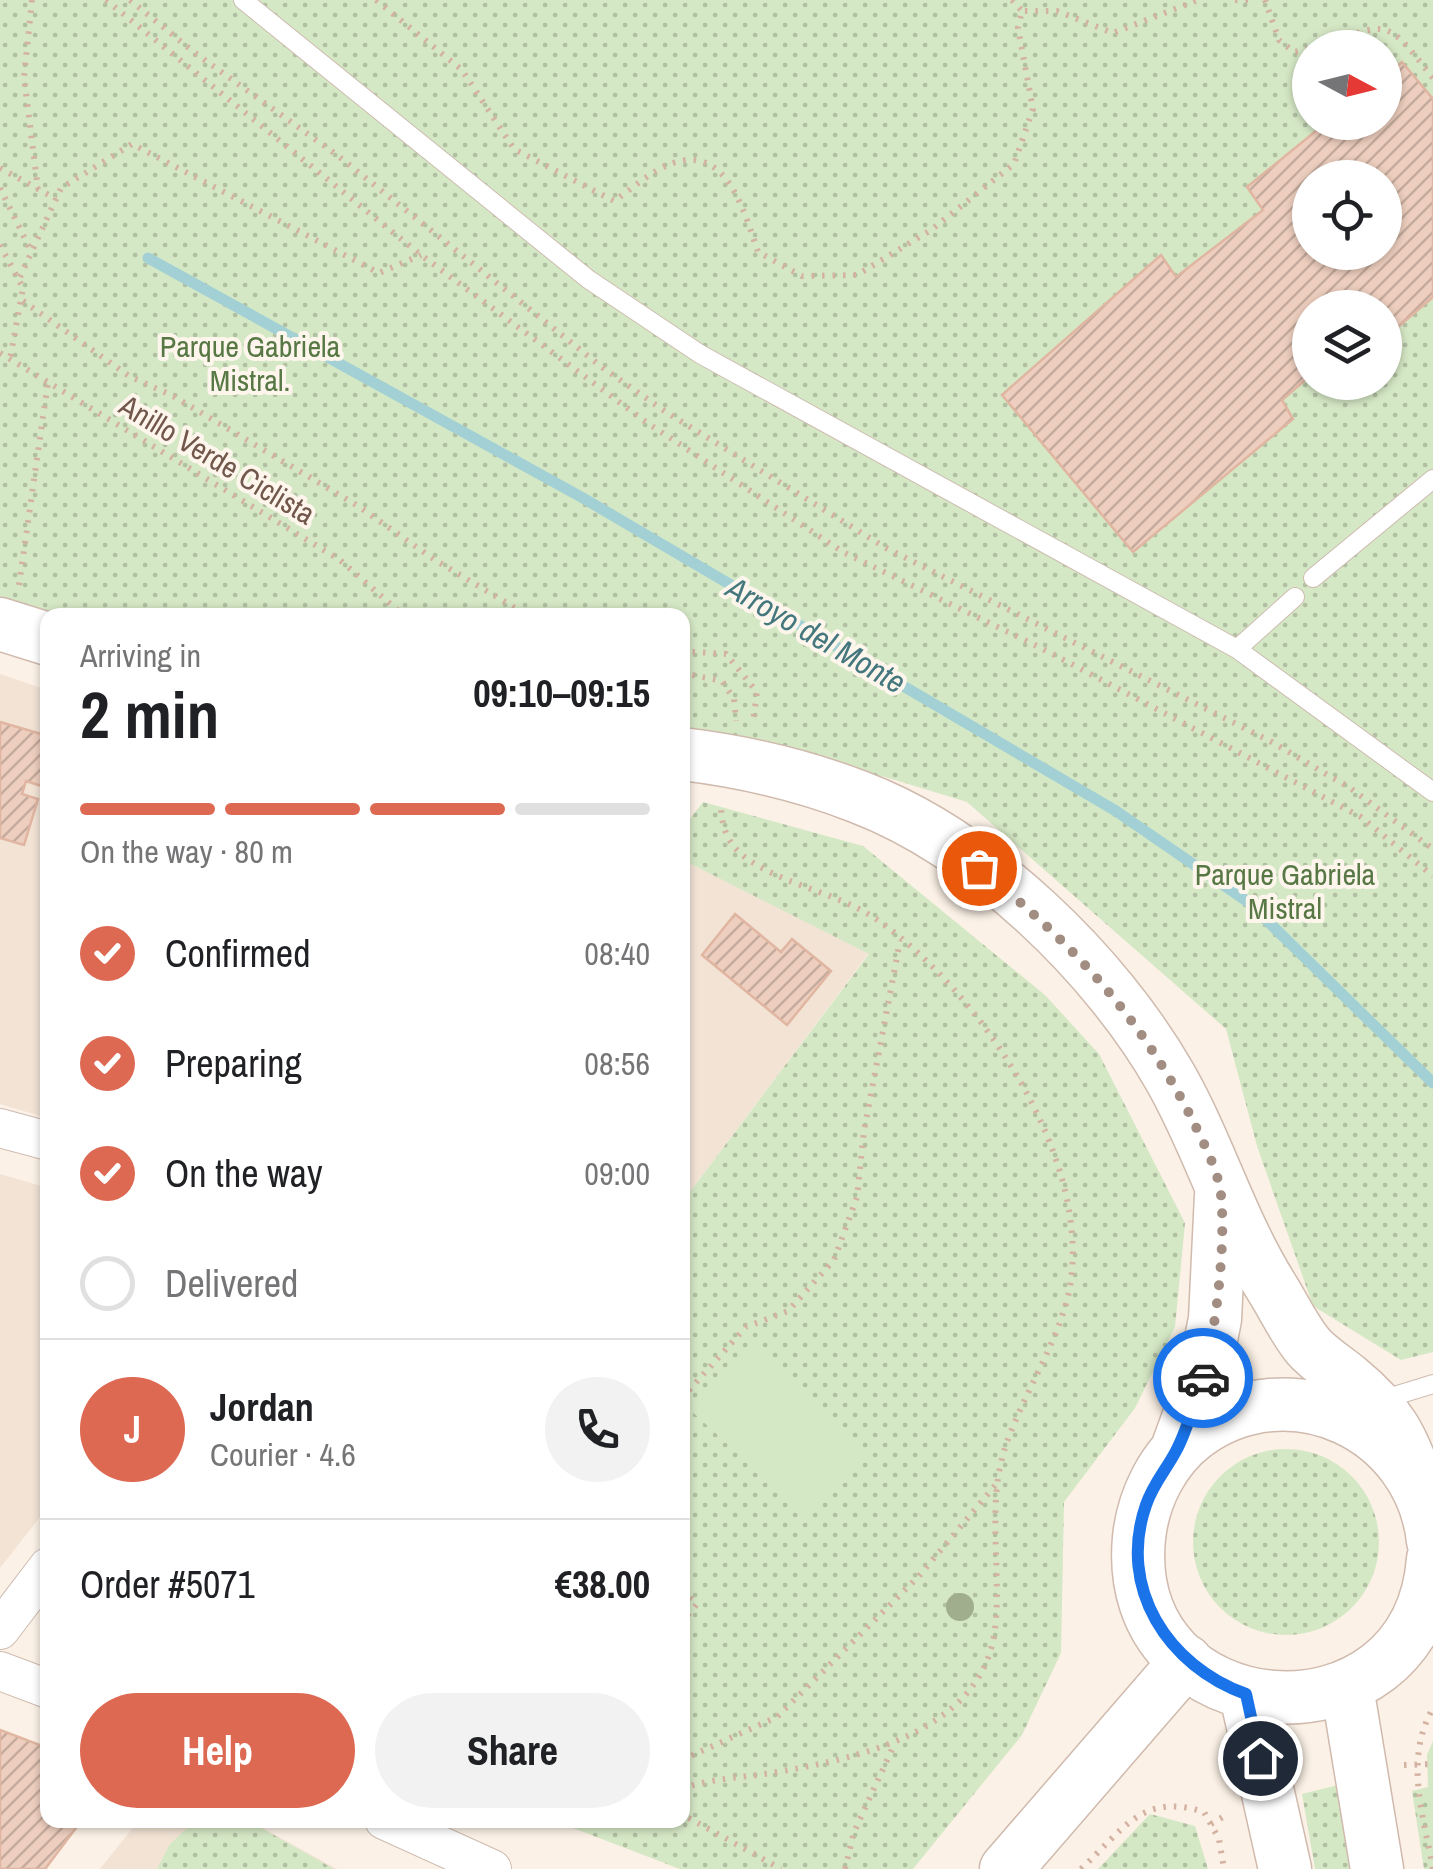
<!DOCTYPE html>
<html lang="en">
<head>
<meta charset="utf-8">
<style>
	:root { --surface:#fff; --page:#f2f2f2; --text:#202124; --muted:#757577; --line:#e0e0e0; --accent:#dd6953 }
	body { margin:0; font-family:"Archivo Narrow",sans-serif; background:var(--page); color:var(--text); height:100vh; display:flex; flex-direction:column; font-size:38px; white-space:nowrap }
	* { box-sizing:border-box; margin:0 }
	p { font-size:32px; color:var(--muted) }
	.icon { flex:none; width:55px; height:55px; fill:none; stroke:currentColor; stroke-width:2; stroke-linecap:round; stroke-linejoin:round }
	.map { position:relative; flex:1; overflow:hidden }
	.drawer { position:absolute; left:40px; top:608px; width:650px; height:1220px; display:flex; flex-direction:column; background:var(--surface); border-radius:20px; box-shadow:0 2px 8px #0004 }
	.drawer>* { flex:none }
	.needle { width:65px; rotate:97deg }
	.buttons { position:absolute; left:1292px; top:30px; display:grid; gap:20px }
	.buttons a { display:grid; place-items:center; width:110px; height:110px; border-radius:50%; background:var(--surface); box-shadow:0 2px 8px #0004; font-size:50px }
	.pin { position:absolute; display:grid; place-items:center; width:85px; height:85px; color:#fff; margin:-42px; border:5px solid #fff; border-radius:50%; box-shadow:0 2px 10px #0007 }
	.courier { position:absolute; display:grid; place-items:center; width:100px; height:100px; margin:-50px; border:8px solid #1a73e8; border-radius:50%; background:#fff; color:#222; box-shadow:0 2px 12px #0007 }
	.overview em { font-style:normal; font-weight:700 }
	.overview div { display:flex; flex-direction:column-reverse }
	.overview { display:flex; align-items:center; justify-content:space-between; height:170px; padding:0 40px }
	h1 { font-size:65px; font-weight:700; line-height:75px }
	.bar { display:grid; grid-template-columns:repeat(4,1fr); gap:15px 10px; align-content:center; height:120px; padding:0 40px }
	.bar i { height:12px; border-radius:8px; background:var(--line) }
	.bar .selected { background:var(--accent) }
	.bar p { grid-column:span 4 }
	.line { display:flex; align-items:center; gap:25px; padding:0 40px; border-top:2px solid var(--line) }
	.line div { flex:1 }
	.round { display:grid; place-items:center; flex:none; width:105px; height:105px; border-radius:52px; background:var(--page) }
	ol { padding:0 40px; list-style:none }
	li { display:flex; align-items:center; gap:30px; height:110px }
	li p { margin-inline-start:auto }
	li .icon { padding:10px; border-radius:50%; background:var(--accent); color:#fff; stroke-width:4 }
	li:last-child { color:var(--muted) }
	li i { width:55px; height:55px; border:5px solid var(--line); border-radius:50% }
	.cta { display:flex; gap:20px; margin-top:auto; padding:20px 40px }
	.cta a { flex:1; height:115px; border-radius:60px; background:var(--accent); color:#fff; font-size:40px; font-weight:700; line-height:115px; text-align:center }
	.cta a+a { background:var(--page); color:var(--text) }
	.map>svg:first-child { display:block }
</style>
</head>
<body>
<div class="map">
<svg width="1433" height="1869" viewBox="0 0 1433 1869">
	<defs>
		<pattern id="green-dots" width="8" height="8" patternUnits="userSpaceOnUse" patternTransform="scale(2.5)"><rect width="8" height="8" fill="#d5e8c5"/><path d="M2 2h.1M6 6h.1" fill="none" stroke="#b1bfa2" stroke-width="1.8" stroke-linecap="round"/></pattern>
		<pattern id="building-hatch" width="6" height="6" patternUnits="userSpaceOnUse" patternTransform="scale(2.5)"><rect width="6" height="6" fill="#eecfbf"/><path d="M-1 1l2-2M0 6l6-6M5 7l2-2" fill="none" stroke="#c5ab9d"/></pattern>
	</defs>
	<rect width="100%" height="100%" fill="#fbf1e6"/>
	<path fill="#f2e3d5" d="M0 674 47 690V1118L0 1104Z
		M683 860 869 953 683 1201Z
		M0 1174 48 1188 47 1508 0 1568Z
		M139 1820H248L337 1869H100Z"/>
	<path fill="url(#green-dots)" fill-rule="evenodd" d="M0 0H1433V1352L1401 1360 1313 1306 1257 1146 1226 1029 967 802 882 776 852 809 683 778 682 615H48L0 610ZM1310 48H1385V122H1310ZM1310 178H1385V252H1310ZM1310 308H1385V382H1310Z
		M703 802 863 846 1045 995 1099 1054 1185 1223 1175 1327 1135 1408 1064 1502 1061 1653 1022 1735 913 1869H680L552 1820H682L683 1201 869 954 683 860V828Z
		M1193 1542a93 93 0 1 1 186 0a93 93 0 1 1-186 0Z
		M1433 1741V1869H1424L1412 1791 1428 1787 1427 1755Z
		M1342 1784 1351 1869H1315L1302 1794Z
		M1150 1814 1195 1826 1208 1869H1098Z
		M196 1820H247L334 1869H157L170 1844Z"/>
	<path fill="#d5e8c5" d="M750 1344 866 1454 809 1518 688 1408Z"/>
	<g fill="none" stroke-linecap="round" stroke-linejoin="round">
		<path stroke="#a2d0d4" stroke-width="11" d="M148 258 583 498 1116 811 1248 902 1433 1083"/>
	</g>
	<path fill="url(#building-hatch)" stroke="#e0b5a1" stroke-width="2.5" fill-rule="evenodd" d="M1402 62 1433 99V297L1385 338V308H1310V376L1282 400 1293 419 1133 552 1002 395 1161 255 1176 277 1263 210 1247 187 1327 122H1385V76ZM1310 178H1385V252H1310Z
		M0 722 48 736V764L41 786 26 781 22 794 38 799 24 845 0 838Z
		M735 914 781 952 792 939 831 971 787 1025 702 955Z
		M0 1730 48 1748V1820H82L45 1869H0Z"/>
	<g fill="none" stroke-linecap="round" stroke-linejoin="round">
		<g stroke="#cebbb0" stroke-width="20">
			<path id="lane" d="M243 0 588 279 700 354 1237 649 1433 792
				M1313 578 1433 479
				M1237 649 1295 597
				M1381 1400 1433 1384"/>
		</g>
		<g stroke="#cebbb0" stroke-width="40">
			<path id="street" d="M0 1128 48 1141
				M0 1630 48 1567
				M0 1671 48 1689
				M384 1820 492 1869"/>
		</g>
		<g stroke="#d0baad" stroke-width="55">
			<path id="secondary" d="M0 624 48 639
				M682 754C741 761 805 776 859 797 982 844 1106 965 1170 1077 1209 1145 1230 1221 1272 1288 1284 1307 1294 1329 1308 1346 1319 1359 1336 1369 1349 1380 1388 1412 1403 1438 1418 1485
				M1176 1452 1204 1375 1215 1319 1221 1195
				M1433 1541C1421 1426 1290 1364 1195 1434 1163 1458 1143 1498 1139 1538 1120 1734 1418 1759 1433 1559
				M1347 1687 1377 1869
				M1246 1695 1285 1869
				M1006 1869 1186 1661"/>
		</g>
		<path stroke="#d3b2a2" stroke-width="6" stroke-dasharray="2.5 8" stroke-linecap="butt" d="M32 0 24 77 38 189
			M106 0 421 255 646 422 843 552 1043 649 1361 817 1433 876
			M130 0 195 53 337 155 603 368 666 412 886 548 1270 741 1350 788 1433 849
			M376 0 462 70 514 149 614 201C632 189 653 169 673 163 728 144 745 215 758 252L802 276 857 275 931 230 1014 164 1033 109 1018 28 1022 11H1057L1113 33 1198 0
			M1012 0 1022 11
			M1235 0H1253
			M1265 0 1279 40 1294 52 1310 49
			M1318 48C1389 21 1384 16 1433 78
			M0 168 56 199
			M0 188 31 251
			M0 245 23 288 10 359
			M20 277 61 188 132 144 379 273 421 255
			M23 301 129 376 173 396 358 506 435 560 527 615
			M0 353 340 560 403 615
			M19 585 48 382
			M682 651 726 654 757 692 753 722
			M682 673 722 681 734 699 736 721
			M682 1398 746 1327 788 1311 834 1260 857 1197 864 1131 900 941
			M682 1591 697 1604 682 1622
			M682 1760 777 1717 919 1576 998 1482
			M1404 1765 1433 1764
			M682 1789C711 1778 741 1778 771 1773 857 1759 983 1732 995 1629 1002 1569 986 1507 1005 1448 1023 1393 1064 1334 1071 1280 1088 1152 979 992 879 921 839 893 789 887 749 860 727 845 721 827 721 802
			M682 1810 687 1817 781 1869
			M1211 1824 1228 1814
			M845 1869 854 1832 894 1745
			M1081 1869C1124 1829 1142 1792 1204 1812L1219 1839 1224 1869
			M1433 1869C1423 1814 1404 1759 1433 1708"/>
		<use href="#lane" stroke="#fff" stroke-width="18"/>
		<use href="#street" stroke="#fff" stroke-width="38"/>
		<use href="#secondary" stroke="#fff" stroke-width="52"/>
	</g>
	<circle fill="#a1ae8d" cx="960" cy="1607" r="14"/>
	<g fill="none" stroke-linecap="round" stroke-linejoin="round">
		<path stroke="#a28d82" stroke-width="10" stroke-dasharray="0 18" d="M979 868C1070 941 1137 1012 1191 1117 1202 1140 1218 1169 1221 1195 1226 1245 1216 1330 1203 1378"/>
		<path stroke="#1a73e8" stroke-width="12" d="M1203 1378C1194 1402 1188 1429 1176 1451 1166 1470 1153 1484 1146 1505 1117 1588 1168 1666 1246 1694L1260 1758"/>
	</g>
	<g text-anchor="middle" stroke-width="8" stroke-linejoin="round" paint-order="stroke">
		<g font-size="30" fill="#577845" stroke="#fef6ec">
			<text x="250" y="357">Parque Gabriela<tspan x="250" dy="34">Mistral.</tspan></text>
			<text x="1285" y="885">Parque Gabriela<tspan x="1285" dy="34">Mistral</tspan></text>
		</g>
		<g font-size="30" fill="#72574c" stroke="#fef6ec">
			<text transform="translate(217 460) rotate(31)" y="10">Anillo Verde Ciclista</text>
		</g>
		<g font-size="32" font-style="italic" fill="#44777e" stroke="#fef6ec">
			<text transform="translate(816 635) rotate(30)" y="11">Arroyo del Monte</text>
		</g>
	</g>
</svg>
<div class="buttons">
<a><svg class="needle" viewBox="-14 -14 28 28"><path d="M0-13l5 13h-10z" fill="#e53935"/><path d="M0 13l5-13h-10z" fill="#757577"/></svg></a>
<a><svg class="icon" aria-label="locate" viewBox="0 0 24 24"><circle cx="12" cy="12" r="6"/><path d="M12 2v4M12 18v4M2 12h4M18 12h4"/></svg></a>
<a><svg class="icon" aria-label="layers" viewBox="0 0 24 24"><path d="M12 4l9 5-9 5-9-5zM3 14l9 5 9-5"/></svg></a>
</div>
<div class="pin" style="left:979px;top:868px;background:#ea580c"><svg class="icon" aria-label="bag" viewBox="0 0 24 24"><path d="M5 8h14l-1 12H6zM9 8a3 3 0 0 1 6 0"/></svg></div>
<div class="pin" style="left:1260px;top:1758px;background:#1f2937"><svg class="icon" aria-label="home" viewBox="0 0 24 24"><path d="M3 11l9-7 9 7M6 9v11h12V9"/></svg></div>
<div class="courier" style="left:1203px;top:1378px"><svg class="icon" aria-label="car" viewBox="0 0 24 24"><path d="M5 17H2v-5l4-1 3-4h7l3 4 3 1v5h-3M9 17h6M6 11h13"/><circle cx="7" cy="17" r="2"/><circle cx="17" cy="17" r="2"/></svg></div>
<section class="drawer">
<div class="overview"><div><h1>2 min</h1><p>Arriving in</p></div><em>09:10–09:15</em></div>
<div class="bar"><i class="selected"></i><i class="selected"></i><i class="selected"></i><i></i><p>On the way · 80 m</p></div>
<ol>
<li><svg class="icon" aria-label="check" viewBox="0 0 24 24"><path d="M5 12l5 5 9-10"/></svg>Confirmed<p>08:40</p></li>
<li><svg class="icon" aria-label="check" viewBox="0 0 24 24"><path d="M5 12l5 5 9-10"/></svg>Preparing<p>08:56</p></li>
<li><svg class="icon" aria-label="check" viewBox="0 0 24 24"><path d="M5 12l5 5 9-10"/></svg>On the way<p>09:00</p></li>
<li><i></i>Delivered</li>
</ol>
<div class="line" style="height:180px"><b class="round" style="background:var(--accent);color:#fff">J</b><div><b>Jordan</b><p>Courier · 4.6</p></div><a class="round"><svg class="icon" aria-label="phone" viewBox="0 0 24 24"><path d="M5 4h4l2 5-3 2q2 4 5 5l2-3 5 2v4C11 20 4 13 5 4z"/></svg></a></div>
<div class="line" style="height:130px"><div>Order #5071</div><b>€38.00</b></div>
<div class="cta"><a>Help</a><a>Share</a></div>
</section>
</div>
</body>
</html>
